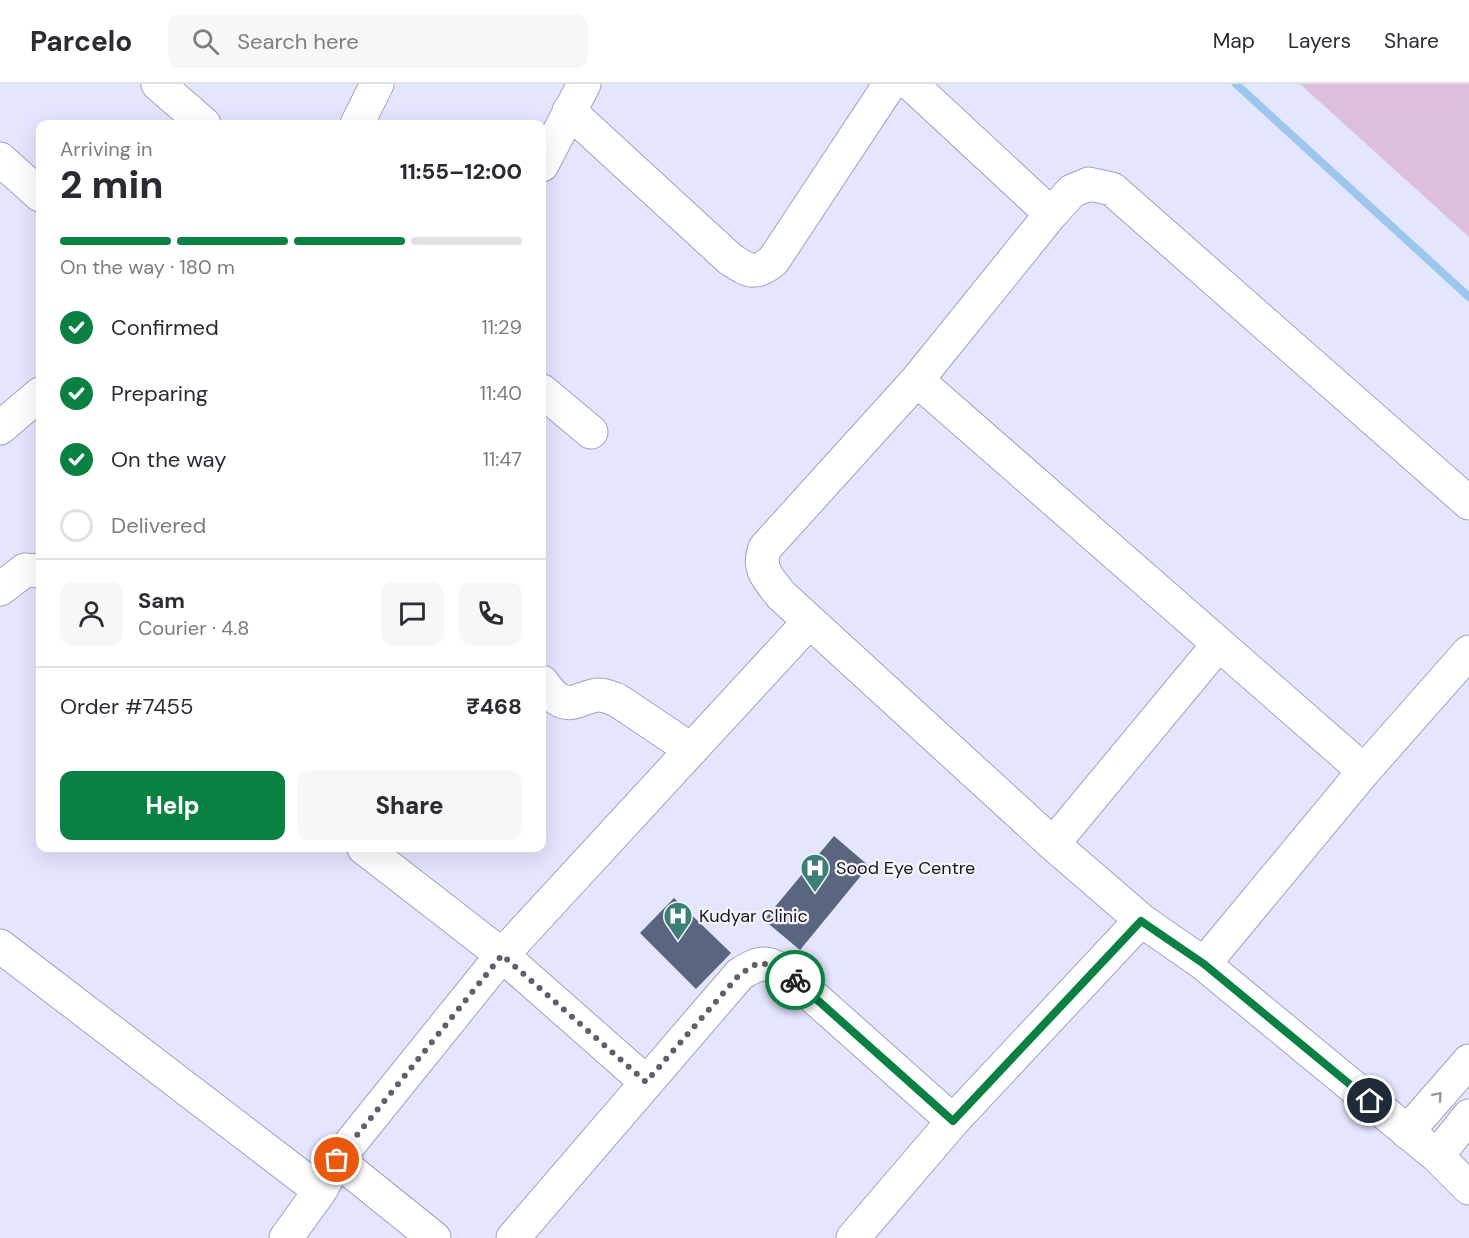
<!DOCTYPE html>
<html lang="en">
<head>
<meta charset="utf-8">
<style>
	:root { --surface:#fff; --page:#f7f7f7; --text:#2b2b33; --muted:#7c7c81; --line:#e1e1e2; --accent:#0b8043 }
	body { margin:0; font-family:"DM Sans",sans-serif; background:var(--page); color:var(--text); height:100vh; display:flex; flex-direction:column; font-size:22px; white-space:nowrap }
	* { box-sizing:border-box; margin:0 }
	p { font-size:20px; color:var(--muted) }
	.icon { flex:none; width:33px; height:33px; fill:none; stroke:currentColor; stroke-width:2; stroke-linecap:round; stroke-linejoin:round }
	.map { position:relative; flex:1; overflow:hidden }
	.panel { position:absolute; left:36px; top:36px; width:510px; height:732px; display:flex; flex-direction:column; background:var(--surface); border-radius:12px; box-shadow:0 6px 24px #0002 }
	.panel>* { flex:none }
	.pin { position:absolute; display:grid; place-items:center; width:51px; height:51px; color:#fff; margin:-26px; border:3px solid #fff; border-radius:50%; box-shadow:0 2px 6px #0007 }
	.courier { position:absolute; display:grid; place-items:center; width:60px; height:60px; margin:-30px; border:4px solid #0b8043; border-radius:50%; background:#fff; color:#222; box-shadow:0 2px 8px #0007 }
	.summary em { font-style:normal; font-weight:800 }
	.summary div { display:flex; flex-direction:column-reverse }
	.summary { display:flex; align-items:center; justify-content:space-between; height:102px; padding:0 24px }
	h1 { font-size:39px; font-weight:800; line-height:45px }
	.bar { display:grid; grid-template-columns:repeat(4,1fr); gap:9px 6px; align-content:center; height:72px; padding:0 24px }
	.bar i { height:8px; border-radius:4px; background:var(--line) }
	.bar .current { background:var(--accent) }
	.bar p { grid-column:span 4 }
	.line { display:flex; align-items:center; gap:15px; padding:0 24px; border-top:2px solid var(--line) }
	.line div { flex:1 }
	.round { display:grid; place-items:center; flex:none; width:63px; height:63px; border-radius:12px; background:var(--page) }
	ol { padding:0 24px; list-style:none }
	li { display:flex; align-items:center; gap:18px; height:66px }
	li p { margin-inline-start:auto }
	li .icon { padding:6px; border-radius:50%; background:var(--accent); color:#fff; stroke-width:4 }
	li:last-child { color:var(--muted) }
	li i { width:33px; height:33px; border:3px solid var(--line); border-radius:50% }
	.button { display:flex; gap:12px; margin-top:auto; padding:12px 24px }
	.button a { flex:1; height:69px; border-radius:12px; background:var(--accent); color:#fff; font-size:24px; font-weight:800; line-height:69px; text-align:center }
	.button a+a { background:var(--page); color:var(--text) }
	header { display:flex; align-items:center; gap:36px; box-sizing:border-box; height:84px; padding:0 30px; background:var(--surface); border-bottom:2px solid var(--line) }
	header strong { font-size:28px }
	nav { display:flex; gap:33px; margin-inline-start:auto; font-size:21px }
	.search { width:420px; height:54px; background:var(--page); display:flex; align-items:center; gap:15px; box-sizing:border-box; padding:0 21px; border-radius:12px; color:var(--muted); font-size:22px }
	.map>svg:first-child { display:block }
</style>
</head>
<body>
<header>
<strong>Parcelo</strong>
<div class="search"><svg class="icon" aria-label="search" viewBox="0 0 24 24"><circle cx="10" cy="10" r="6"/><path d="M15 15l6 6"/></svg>Search here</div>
<nav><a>Map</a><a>Layers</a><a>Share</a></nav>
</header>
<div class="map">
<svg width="1469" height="1154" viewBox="0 0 1469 1154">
	<rect width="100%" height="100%" fill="#e4e5fe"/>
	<path fill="#ddbedd" d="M1300 0H1469V153Z"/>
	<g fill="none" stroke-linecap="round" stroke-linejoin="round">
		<path stroke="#9ac7eb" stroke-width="8" d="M1236 0 1469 213"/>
	</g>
	<path fill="#5a667f" d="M834 752 869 782 800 866 764 836Z
		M674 814 731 869 696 905 640 849Z"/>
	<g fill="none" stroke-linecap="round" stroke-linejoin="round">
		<g stroke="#a1a2bf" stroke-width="35">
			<path id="minor" d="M158 0 204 40
				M911 0 1051 130
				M569 27 730 175C749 187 754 192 773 177L890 0
				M357 40 377 0
				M0 75 40 111
				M542 81 584 0
				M917 296 1364 687
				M542 307 591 348
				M0 344 40 310
				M0 505 25 486 40 487
				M542 598C552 612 562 624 580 616 586 614 593 611 599 611 605 611 611 614 617 616L690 665
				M1053 760 1218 561
				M364 764 502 871 646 998
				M1141 836 1053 760 781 511C768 494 757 485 765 464L917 296 1051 130 1072 107 1089 100 1112 105 1469 419
				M0 862 320 1107
				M1204 880 1364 687 1469 568
				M1407 1048 1469 977
				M1437 1072 1469 1032
				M337 1076 434 1154
				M286 1154 320 1107 337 1076 502 871 809 538
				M513 1154 740 890C763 876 766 877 789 891L953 1037
				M853 1154 953 1037 1141 836 1204 880 1437 1072 1469 1104"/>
		</g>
		<use href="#minor" stroke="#fff" stroke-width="33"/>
	</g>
	<defs><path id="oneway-chevron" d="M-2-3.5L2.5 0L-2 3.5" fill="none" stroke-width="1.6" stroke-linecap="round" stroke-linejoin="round" transform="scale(1.5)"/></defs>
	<use stroke="#96969b" href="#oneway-chevron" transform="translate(1438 1012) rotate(-49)"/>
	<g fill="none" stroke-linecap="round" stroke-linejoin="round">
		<path stroke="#5e5e6e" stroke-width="6" stroke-dasharray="0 10.8" d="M337 1076 502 871 646 998 740 890 758 879 772 881 795 896"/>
		<path stroke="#0b8043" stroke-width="8" d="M795 896 953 1037 1141 837 1204 880 1370 1017"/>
	</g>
	<defs>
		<g id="hospital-pin" transform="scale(1.5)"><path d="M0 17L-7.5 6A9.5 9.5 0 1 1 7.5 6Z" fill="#3c8075" stroke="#f4f4fa"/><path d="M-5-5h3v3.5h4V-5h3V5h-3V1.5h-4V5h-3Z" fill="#fff"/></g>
	</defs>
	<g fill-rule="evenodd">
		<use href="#hospital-pin" x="815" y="784"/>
		<use href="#hospital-pin" x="678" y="832"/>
	</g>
	<g text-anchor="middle" stroke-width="4.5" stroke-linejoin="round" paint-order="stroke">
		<g font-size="18" fill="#161620" stroke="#f4f4fa" text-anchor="start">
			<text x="836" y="790">Sood Eye Centre</text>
			<text x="699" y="838">Kudyar Clinic</text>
		</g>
	</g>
</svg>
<div class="pin" style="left:337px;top:1076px;background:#ea580c"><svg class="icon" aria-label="bag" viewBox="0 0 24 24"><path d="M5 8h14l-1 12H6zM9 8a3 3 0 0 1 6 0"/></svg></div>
<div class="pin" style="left:1370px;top:1017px;background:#1f2937"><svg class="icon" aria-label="home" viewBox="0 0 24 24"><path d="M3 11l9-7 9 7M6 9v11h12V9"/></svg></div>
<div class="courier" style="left:795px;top:896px"><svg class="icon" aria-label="bike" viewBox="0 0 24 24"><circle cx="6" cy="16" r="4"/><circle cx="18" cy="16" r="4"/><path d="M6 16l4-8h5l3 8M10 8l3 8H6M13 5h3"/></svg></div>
<section class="panel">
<div class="summary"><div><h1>2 min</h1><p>Arriving in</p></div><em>11:55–12:00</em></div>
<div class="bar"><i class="current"></i><i class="current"></i><i class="current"></i><i></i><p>On the way · 180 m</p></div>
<ol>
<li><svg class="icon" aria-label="check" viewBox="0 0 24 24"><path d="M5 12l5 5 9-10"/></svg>Confirmed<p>11:29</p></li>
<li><svg class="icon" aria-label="check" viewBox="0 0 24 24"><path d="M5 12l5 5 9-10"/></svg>Preparing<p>11:40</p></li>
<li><svg class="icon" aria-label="check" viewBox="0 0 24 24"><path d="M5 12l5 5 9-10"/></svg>On the way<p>11:47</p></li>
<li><i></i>Delivered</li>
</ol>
<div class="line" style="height:108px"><a class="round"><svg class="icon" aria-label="person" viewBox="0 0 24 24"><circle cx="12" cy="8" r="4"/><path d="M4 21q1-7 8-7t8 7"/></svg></a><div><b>Sam</b><p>Courier · 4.8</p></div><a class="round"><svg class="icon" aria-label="chat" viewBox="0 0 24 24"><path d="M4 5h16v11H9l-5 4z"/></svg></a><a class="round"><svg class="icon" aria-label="phone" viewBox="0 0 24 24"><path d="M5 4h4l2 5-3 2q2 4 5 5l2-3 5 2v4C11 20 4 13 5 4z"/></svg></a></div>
<div class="line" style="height:78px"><div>Order #7455</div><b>₹468</b></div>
<div class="button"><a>Help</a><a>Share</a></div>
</section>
</div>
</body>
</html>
